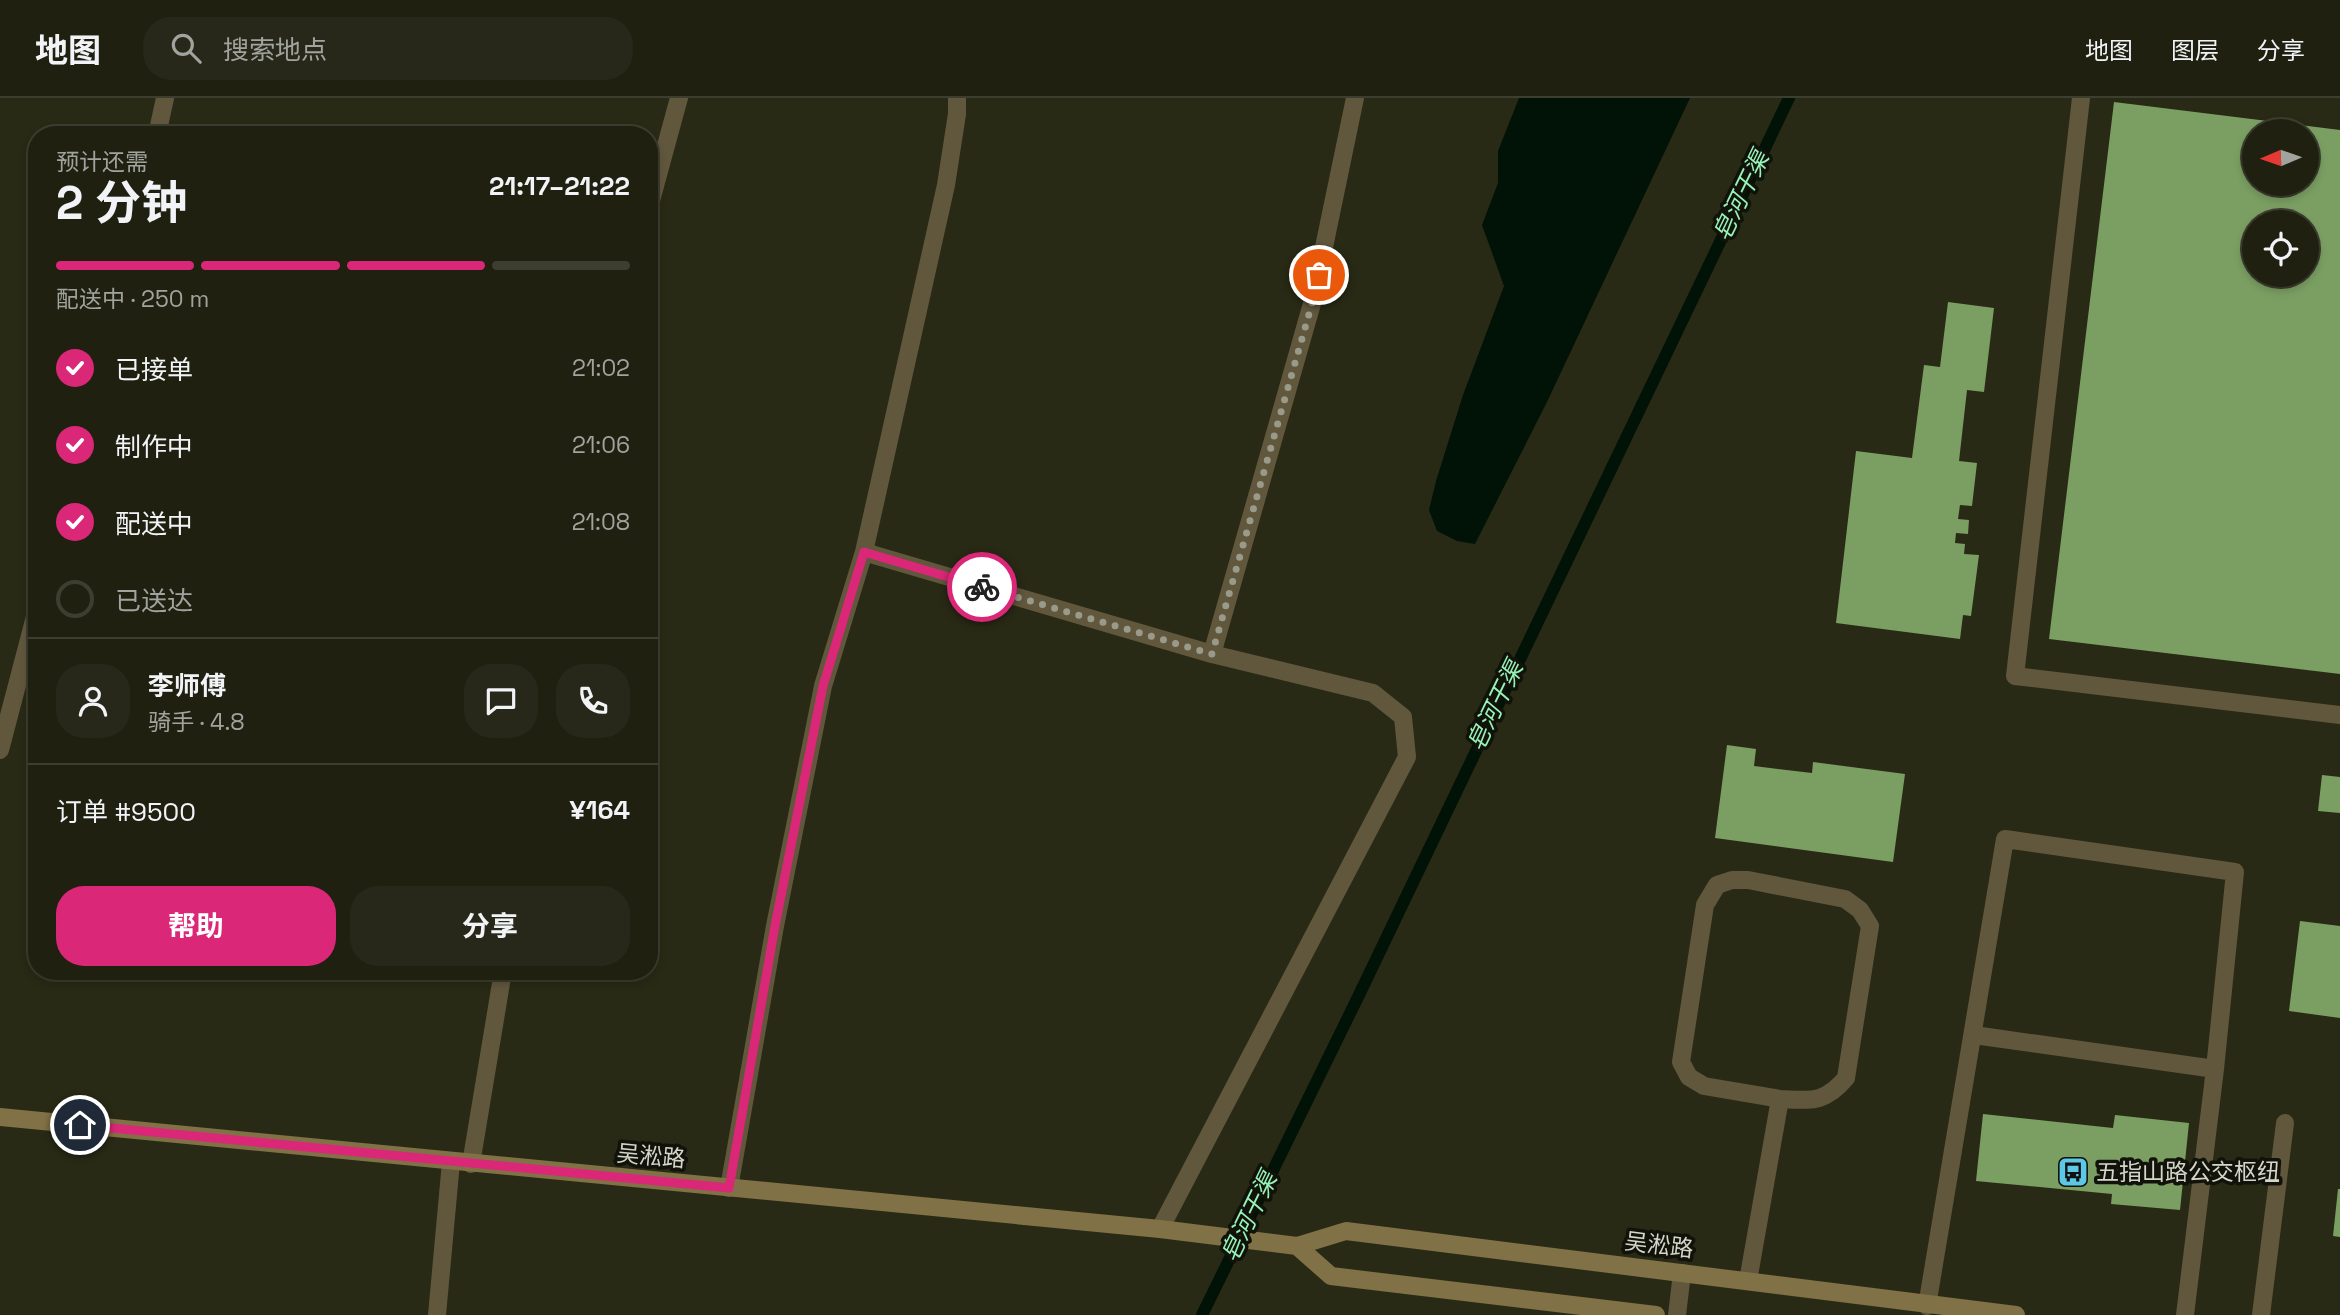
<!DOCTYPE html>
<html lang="zh">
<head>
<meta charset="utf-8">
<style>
	:root { --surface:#1f2010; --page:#272819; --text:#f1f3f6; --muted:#a1a39f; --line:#3c3e30; --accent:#db2777 }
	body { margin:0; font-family:"Space Grotesk","Noto Sans SC",sans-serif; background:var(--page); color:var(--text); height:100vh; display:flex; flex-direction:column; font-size:26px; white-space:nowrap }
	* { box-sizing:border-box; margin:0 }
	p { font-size:23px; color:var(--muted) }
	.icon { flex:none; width:38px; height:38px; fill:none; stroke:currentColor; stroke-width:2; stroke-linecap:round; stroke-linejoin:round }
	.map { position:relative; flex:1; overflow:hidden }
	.details { position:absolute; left:28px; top:28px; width:630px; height:854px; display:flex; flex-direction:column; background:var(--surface); border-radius:28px; box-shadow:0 4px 10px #0003,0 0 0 2px var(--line) }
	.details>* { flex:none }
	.needle { width:46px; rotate:268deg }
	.tools { position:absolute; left:2242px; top:21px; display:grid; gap:14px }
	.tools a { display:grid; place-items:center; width:77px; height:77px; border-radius:50%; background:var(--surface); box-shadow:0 4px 10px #0003,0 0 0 2px var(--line); font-size:35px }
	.pin { position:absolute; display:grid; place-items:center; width:60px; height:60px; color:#fff; margin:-30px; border:4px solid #fff; border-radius:50%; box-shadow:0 2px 7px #0007 }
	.courier { position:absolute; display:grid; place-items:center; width:70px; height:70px; margin:-35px; border:5px solid #db2777; border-radius:50%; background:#fff; color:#222; box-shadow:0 2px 9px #0007 }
	.overview em { font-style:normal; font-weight:700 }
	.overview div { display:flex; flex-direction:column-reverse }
	.overview { display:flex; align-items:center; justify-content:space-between; height:119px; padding:0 28px }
	h1 { font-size:46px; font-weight:700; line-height:52px }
	.bar { display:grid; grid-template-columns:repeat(4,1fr); gap:10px 7px; align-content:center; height:84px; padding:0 28px }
	.bar i { height:9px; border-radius:5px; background:var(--line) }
	.bar .on { background:var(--accent) }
	.bar p { grid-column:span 4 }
	.line { display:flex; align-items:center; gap:18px; padding:0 28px; border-top:2px solid var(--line) }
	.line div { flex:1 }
	.round { display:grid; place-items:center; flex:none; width:74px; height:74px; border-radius:28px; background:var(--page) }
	ol { padding:0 28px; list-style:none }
	li { display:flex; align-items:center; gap:21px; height:77px }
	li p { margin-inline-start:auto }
	li .icon { padding:7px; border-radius:50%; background:var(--accent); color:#fff; stroke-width:4 }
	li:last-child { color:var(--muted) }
	li i { width:38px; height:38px; border:4px solid var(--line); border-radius:50% }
	.button { display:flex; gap:14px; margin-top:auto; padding:14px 28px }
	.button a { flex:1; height:80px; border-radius:28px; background:var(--accent); color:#fff; font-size:28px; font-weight:700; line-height:80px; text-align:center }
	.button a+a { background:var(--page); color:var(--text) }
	header { display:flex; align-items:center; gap:42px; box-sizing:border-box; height:98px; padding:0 35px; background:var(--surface); border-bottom:2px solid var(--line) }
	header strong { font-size:33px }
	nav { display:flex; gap:38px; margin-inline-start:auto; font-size:24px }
	.search { width:490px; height:63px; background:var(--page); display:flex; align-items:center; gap:18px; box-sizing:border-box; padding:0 24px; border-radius:28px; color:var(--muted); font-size:26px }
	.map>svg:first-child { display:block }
</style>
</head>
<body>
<header>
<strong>地图</strong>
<div class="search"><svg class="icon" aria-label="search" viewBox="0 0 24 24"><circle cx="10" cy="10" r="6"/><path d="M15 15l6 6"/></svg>搜索地点</div>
<nav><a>地图</a><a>图层</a><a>分享</a></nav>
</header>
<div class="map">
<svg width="2340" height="1217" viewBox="0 0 2340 1217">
	<rect width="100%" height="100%" fill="#292a15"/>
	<path fill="#011206" d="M1519 0H1690L1547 304 1475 446 1457 443 1437 433 1429 412 1436 383 1463 297 1504 188 1482 127 1498 85V53Z"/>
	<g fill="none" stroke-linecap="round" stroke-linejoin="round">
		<path stroke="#011206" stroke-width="12" d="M1202 1217 1359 897 1789 0"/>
	</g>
	<path fill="#7b9f63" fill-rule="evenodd" d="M2114 4 2340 32V576L2049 541ZM2254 33H2306V86H2254ZM2254 124H2306V177H2254Z
		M1948 204 1994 210 1984 294 1967 292 1959 363 1977 365 1972 408 1960 407 1958 421 1969 422 1968 436 1956 435 1955 445 1965 446 1964 456 1979 457 1971 518 1963 517 1960 541 1836 525 1856 353 1912 360 1924 267 1940 269Z
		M1727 647 1756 651 1754 668 1812 675 1813 664 1905 676 1893 764 1715 740Z
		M2322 677 2340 679V715L2318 713Z
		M2300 823 2340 828V920L2289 913Z
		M1983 1016 2113 1030 2115 1017 2189 1025 2180 1112 2111 1106 2112 1096 1976 1083Z
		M2338 1091H2340V1139L2333 1138Z"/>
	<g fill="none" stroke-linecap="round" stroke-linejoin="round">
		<path stroke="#61573d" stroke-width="18" d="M2081 0 2015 578 2340 617
			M157 37 165 0
			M649 110 679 0
			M864 454 1212 556 1373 595 1403 619 1407 659 1160 1131
			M1212 556 1313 202 1355 0
			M0 652 37 511
			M471 1066 503 873
			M729 1090 775 828 823 588 864 454 946 87 957 16V0
			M1748 1183 1780 1001 1704 988 1689 979 1681 964 1705 807 1717 787 1732 782H1748L1845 801 1860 812 1870 828 1846 980C1824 1006 1811 1002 1780 1001
			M1927 1208 2005 741 2235 774 2215 971 1974 937
			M437 1217 451 1064
			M1677 1217 1682 1175
			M2185 1217 2215 971
			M2261 1217 2285 1025"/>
		<path stroke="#817146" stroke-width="18" d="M0 1019 1160 1131 1297 1148 1346 1133 2016 1217
			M1297 1148 1331 1178 1656 1217"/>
	</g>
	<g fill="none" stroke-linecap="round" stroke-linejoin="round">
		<path stroke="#999a8a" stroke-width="7" stroke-dasharray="0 12.6" d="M982 489 1212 556 1313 202 1319 177"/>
		<path stroke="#db2777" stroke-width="9" d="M80 1027 729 1090 775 828 823 588 864 454 982 489"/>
	</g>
	<defs>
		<g id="bus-square" transform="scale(1.575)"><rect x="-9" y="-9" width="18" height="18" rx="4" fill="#5cc7e7" stroke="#111209"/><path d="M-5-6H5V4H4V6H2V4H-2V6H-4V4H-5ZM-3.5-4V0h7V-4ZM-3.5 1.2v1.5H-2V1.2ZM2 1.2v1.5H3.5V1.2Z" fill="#111"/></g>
	</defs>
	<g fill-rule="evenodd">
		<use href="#bus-square" x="2073" y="1074"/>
	</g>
	<g text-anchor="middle" stroke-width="7" stroke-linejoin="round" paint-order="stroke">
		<g font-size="23" fill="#d5d6c9" stroke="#111209">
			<text transform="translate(651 1058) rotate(5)" y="8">吴淞路</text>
			<text transform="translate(1659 1147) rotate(7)" y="8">吴淞路</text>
		</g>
		<g font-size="23" fill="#d5d6c9" stroke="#111209" text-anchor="start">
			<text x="2096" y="1082">五指山路公交枢纽</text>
		</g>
		<g font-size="24" font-style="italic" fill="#96f4b8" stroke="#111209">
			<text transform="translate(1741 98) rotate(-64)" y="8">皂河干渠</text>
			<text transform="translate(1495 608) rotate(-64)" y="8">皂河干渠</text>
			<text transform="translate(1249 1119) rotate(-64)" y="8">皂河干渠</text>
		</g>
	</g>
</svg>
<div class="tools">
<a><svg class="needle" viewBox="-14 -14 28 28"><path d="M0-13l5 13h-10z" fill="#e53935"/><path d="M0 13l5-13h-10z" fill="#a1a39f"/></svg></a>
<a><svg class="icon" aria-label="locate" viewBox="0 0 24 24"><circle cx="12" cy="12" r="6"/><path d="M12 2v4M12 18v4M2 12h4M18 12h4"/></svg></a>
</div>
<div class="pin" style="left:1319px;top:177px;background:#ea580c"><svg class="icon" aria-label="bag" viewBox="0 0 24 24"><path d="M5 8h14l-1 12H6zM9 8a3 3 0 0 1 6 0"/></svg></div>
<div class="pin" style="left:80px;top:1027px;background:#1f2937"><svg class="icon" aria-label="home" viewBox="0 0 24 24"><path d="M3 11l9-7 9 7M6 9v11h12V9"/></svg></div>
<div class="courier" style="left:982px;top:489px"><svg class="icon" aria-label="bike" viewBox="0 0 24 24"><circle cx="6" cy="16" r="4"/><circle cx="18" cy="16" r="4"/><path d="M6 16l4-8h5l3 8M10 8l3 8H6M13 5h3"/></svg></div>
<section class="details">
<div class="overview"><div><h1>2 分钟</h1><p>预计还需</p></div><em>21:17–21:22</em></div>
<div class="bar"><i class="on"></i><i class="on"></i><i class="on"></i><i></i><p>配送中 · 250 m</p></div>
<ol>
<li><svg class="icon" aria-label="check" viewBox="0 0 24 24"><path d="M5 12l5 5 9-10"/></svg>已接单<p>21:02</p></li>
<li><svg class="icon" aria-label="check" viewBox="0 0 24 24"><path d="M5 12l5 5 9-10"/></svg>制作中<p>21:06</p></li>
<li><svg class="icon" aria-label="check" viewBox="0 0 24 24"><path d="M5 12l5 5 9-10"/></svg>配送中<p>21:08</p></li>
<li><i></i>已送达</li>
</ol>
<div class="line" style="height:126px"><a class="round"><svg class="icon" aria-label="person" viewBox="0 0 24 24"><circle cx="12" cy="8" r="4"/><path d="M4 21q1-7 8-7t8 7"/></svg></a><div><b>李师傅</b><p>骑手 · 4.8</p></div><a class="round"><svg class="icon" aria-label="chat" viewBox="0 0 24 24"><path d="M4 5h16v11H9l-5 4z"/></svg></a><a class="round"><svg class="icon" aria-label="phone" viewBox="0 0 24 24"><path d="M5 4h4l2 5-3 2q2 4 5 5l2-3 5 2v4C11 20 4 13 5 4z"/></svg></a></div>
<div class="line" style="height:91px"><div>订单 #9500</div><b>¥164</b></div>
<div class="button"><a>帮助</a><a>分享</a></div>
</section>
</div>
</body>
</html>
